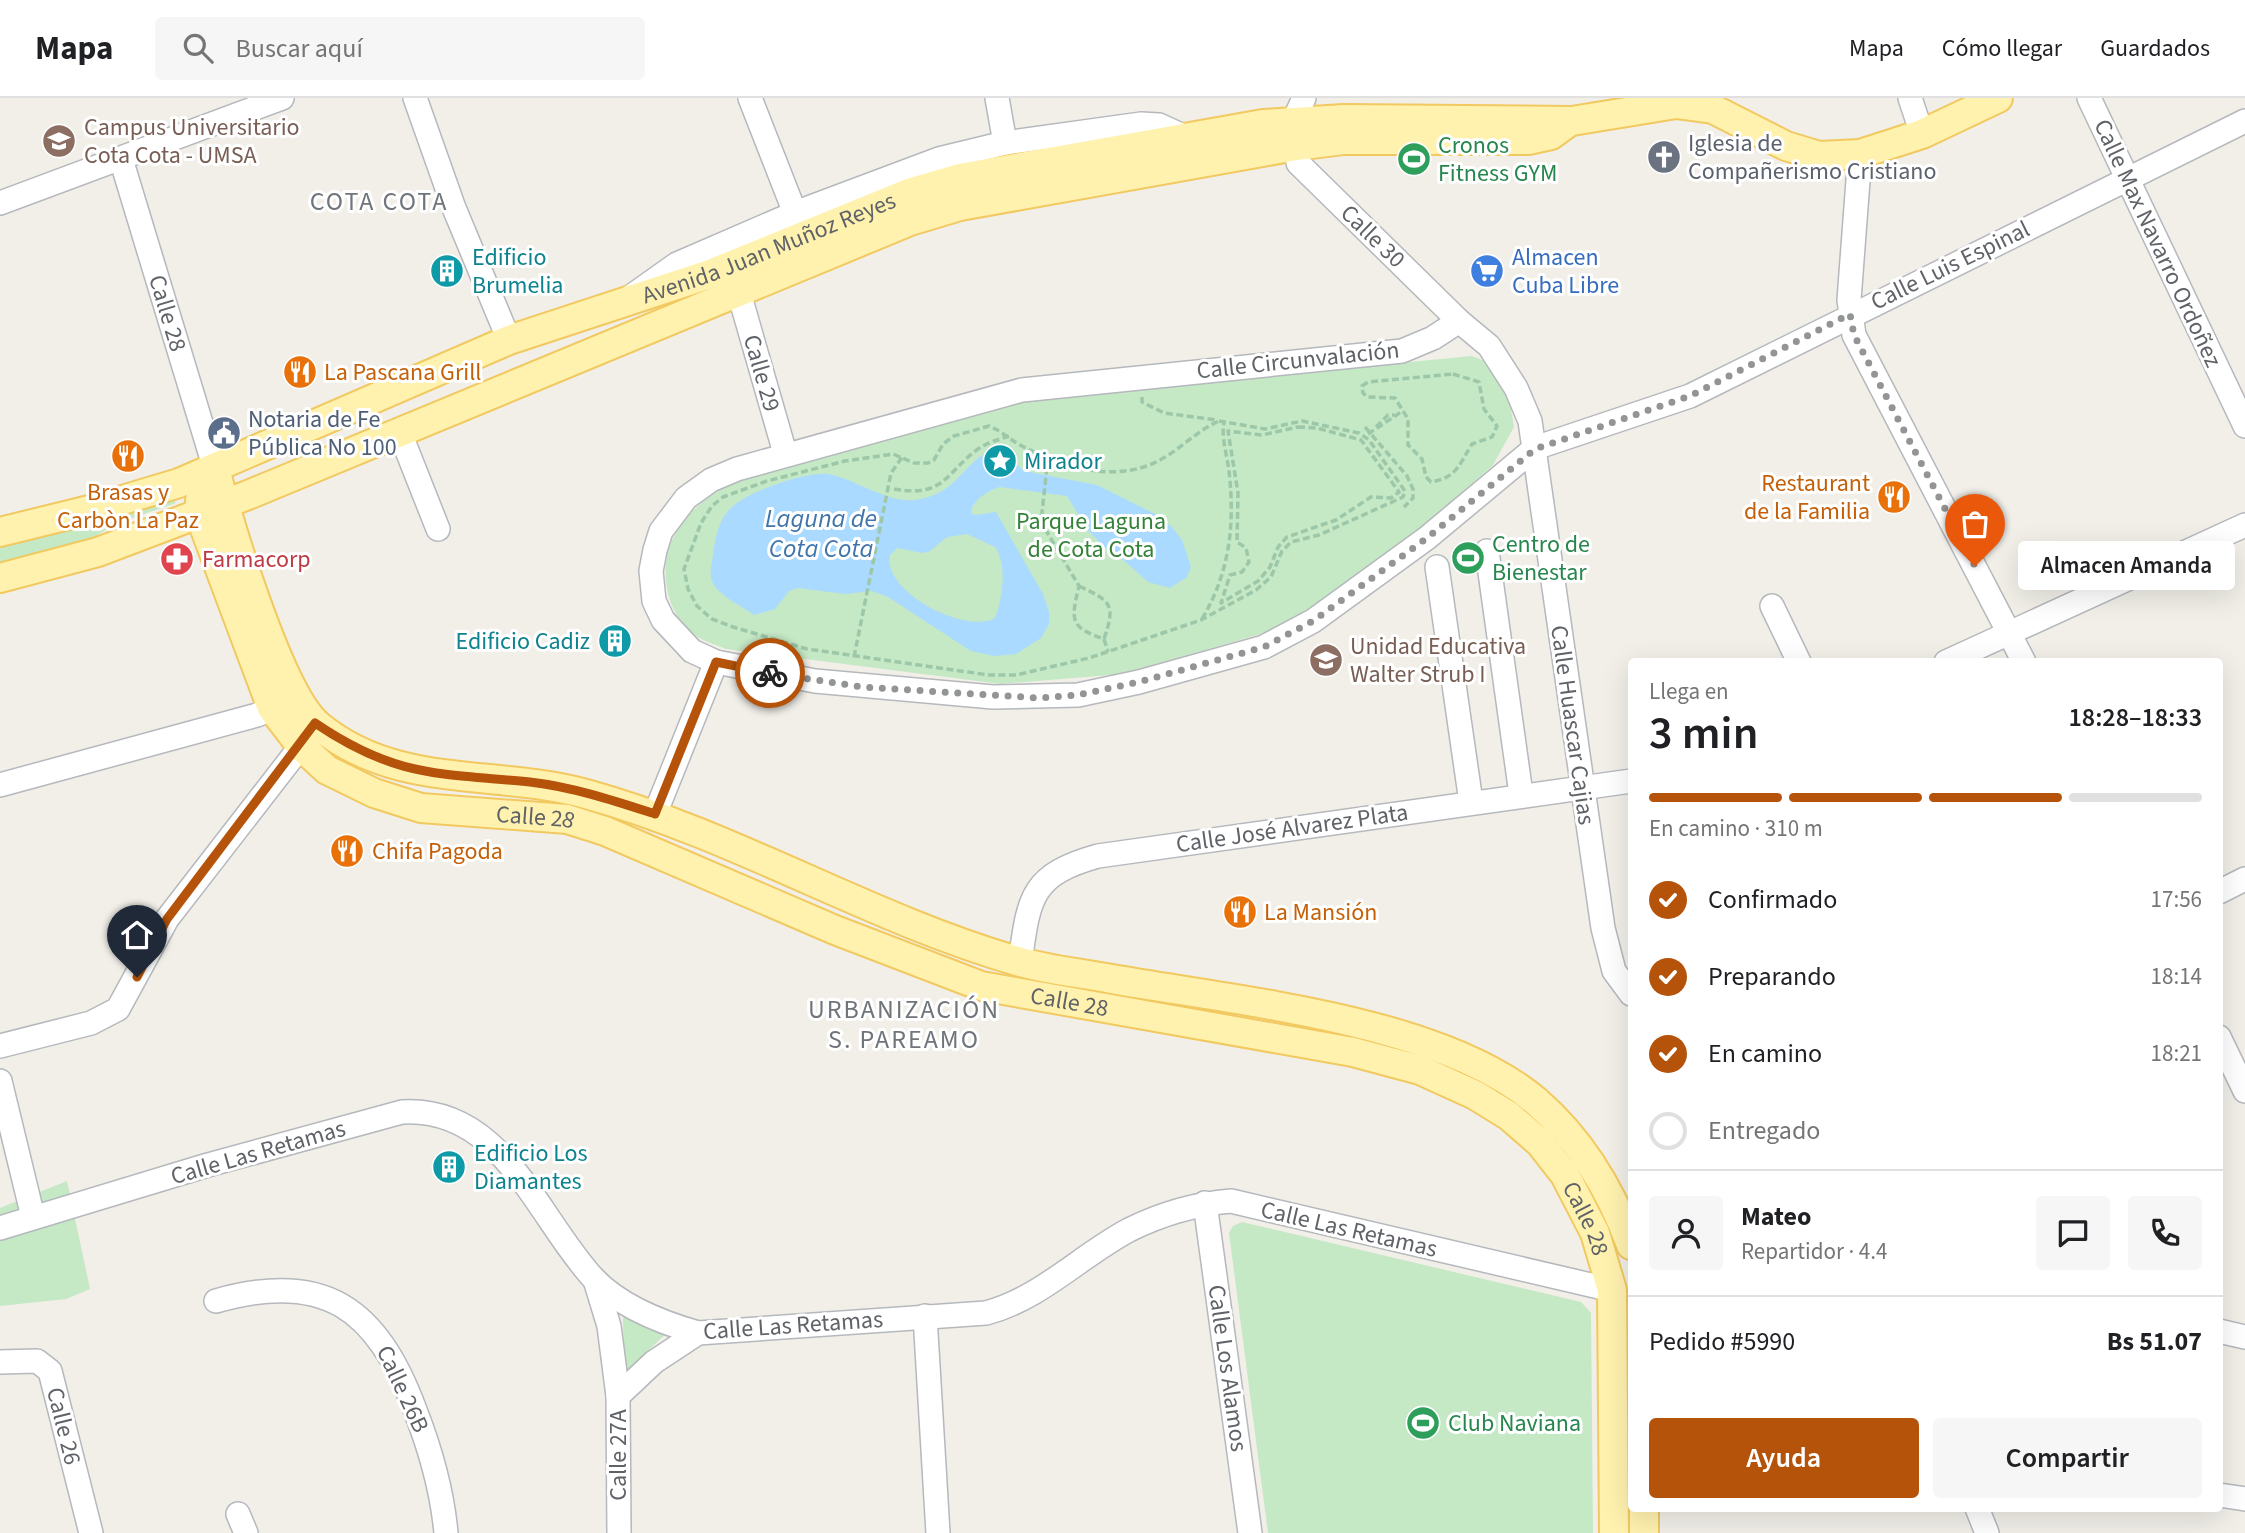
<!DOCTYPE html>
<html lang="es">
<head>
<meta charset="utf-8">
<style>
	:root { --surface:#fff; --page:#f6f6f6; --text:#202124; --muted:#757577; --line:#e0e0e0; --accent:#b45309 }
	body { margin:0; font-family:"Source Sans 3",sans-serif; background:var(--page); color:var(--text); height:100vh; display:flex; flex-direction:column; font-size:26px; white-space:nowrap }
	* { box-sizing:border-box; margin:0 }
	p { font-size:23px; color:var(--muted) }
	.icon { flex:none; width:38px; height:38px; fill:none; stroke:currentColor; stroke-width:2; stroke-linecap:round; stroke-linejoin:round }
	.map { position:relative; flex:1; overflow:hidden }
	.details { position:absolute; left:1628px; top:560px; width:595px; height:854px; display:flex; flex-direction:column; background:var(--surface); border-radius:7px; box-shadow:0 7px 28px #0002 }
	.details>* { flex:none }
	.pin { position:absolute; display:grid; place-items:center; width:60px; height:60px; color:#fff; margin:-72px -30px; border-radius:50% 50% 50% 0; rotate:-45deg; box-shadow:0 0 7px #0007 }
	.pin .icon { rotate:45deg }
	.courier { position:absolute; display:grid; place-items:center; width:70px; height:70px; margin:-35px; border:5px solid #b45309; border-radius:50%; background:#fff; color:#222; box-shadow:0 2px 9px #0007 }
	.bubble { position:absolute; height:49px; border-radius:7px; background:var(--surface); box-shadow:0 7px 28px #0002; font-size:23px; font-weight:600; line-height:49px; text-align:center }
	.headline em { font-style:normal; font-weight:600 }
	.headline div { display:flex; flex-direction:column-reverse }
	.headline { display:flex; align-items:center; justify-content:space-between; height:119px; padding:0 21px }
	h1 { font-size:46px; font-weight:600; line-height:52px }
	.bar { display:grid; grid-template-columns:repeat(4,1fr); gap:10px 7px; align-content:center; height:84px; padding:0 21px }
	.bar i { height:9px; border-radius:5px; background:var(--line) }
	.bar .active { background:var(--accent) }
	.bar p { grid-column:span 4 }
	.line { display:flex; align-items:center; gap:18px; padding:0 21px; border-top:2px solid var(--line) }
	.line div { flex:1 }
	.round { display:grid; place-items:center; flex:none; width:74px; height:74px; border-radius:7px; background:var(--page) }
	ol { padding:0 21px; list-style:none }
	li { display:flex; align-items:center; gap:21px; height:77px }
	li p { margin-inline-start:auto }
	li .icon { padding:7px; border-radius:50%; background:var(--accent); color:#fff; stroke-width:4 }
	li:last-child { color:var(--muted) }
	li i { width:38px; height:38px; border:4px solid var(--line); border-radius:50% }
	.action { display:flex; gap:14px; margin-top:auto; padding:14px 21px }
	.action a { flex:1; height:80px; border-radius:7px; background:var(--accent); color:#fff; font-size:28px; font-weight:600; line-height:80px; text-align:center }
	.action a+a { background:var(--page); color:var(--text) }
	header { display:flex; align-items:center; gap:42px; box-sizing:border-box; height:98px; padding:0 35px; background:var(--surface); border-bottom:2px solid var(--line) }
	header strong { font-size:33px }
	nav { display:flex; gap:38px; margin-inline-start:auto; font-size:24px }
	.search { width:490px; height:63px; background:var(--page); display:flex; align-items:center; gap:18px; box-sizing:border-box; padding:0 24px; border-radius:7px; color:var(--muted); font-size:26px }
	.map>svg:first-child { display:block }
</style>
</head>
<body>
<header>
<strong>Mapa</strong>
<div class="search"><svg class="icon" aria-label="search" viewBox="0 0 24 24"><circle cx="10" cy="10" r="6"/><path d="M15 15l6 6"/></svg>Buscar aquí</div>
<nav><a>Mapa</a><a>Cómo llegar</a><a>Guardados</a></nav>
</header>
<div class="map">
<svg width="2245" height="1435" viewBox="0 0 2245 1435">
	<rect width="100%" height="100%" fill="#f1efe8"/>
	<path fill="#c5e8c5" d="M1472 258 1489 265 1508 293 1514 329 1493 367 1410 441 1305 513 1267 534 1122 576 1001 586 726 551C717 547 705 544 696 538 682 529 674 515 669 499 654 445 689 406 735 384L1036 300Z
		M173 401 176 405 115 426 91 441 0 466V448L87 428Z
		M67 1083 90 1191 66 1201 0 1208V1110Z
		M1242 1124 1581 1204 1591 1215 1593 1435H1268L1229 1135 1233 1128Z
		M623 1219 670 1232 624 1275Z"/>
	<path fill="#aadaff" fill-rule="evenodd" d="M998 350 1024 373 1097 387 1153 415 1172 429 1182 442 1191 469 1187 479 1170 490 1148 484 1119 458 1104 449 1087 431 1067 398 1000 389C989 392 971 403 971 415L975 417 996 414 1043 496 1049 514V526L1041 540 1016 556 994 558 971 553 888 499 872 493 845 496 798 490 789 493 775 511 754 517C742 508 717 497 712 483 709 476 712 464 713 457 715 441 718 424 729 412 743 395 805 373 828 376 856 381 886 405 914 402 961 397 961 361 998 350ZM967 436 995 449C1008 467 1002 502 995 520 966 537 882 494 890 457L897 450 923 455 930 453 947 439Z"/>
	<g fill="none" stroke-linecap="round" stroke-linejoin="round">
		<g stroke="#b5b8bc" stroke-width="26">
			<g id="minor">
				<path d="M415 0 454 110 509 242"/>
				<path d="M750 0 795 115"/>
				<path d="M997 0 1005 45"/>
				<path d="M1910 0 1922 36"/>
				<path d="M2089 0 2245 328"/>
				<path d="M1293 24 1304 0"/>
				<path d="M1296 48 1298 65 1459 223 1489 248 1516 290 1530 323 1603 830 1614 873 1631 896"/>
				<path d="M1860 56 1849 202 1854 237 2024 564"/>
				<path id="s1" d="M121 61 215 371"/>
				<path d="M0 105 282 0"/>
				<path d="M739 195 785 355"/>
				<path d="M629 200 677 166 795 115 939 61 1005 45 1141 26 1159 27 1183 38"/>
				<path d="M1459 223 1433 240 1402 253 1022 292 737 371 711 382 686 400 661 433 655 452 651 473 654 503 663 522 692 553 716 564 815 583 993 599 1078 597 1139 584 1264 549 1313 523 1427 440 1535 350 1690 298 2245 23"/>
				<path d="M400 335 438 431"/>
				<path d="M1487 453 1521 696"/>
				<path d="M1437 469 1471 704"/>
				<path d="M1772 508 1799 564"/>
				<path d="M1946 564 2245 427"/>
				<path d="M0 687 257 617 272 610"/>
				<path d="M655 716 716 564"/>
				<path d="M2219 794 2245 781"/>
				<path d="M1020 864C1029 800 1030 777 1098 758L1631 683"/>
				<path d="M2219 939 2245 993"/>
				<path d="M0 948 91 925 118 911 167 821 301 648"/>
				<path d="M0 983 33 1119"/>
				<path d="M1205 1105 1250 1435"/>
				<path d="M0 1130 208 1067 402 1014C503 1008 537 1120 594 1181 620 1208 663 1225 698 1235L986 1215C1040 1201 1080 1158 1129 1132 1161 1116 1195 1106 1231 1103L1612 1192"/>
				<path d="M595 1182 609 1228 618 1298"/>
				<path d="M216 1203C324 1172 377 1210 415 1312 431 1353 442 1391 446 1435"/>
				<path d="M925 1218 938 1435"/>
				<path d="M2219 1233 2245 1239"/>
				<path d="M0 1264 37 1263 50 1273 91 1435"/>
				<path d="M2219 1397 2245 1401"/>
				<path d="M1977 1410 1987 1435"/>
				<path d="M238 1416 246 1435"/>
				<path d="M619 1435 618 1298 654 1264 698 1235"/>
			</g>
		</g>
		<g stroke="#f2c960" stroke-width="32">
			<g id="major">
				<path id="s2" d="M215 371 201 393 199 415 272 610 301 648 327 672 374 695 421 710 567 721 605 733 835 832 981 888 1353 954 1420 972 1475 997 1509 1018 1540 1045 1565 1077 1595 1135 1612 1192 1614 1435"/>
				<path d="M215 371C229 425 279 595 319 628 397 692 496 671 586 696 735 737 869 820 1017 863 1047 872 1081 875 1112 881 1235 903 1439 921 1536 1003 1581 1042 1611 1092 1631 1147"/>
				<path id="s3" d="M0 434 89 412 179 385 509 242 710 176 909 95 960 80 1263 26 1344 21 1572 23 1676 6 1713 11 1786 48 1819 58 1860 56 1922 36 1998 0"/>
				<path d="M0 480 98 454 248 397 910 123 960 108 1296 48 1343 42H1528L1551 37 1569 24"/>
				<path d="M1644 1410V1435"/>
			</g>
		</g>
		<path stroke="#9cc7a9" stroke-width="3.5" stroke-dasharray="7 3.5" stroke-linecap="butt" d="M1453 276 1479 284 1484 311 1497 328 1492 339 1472 346C1460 365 1457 380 1431 384L1426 379 1422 361 1408 347V321L1395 300 1367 299 1363 295 1362 288 1368 284Z
			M1142 299V304L1164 315 1217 322
			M1219 323 1265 331 1302 323 1359 335 1369 342 1405 393 1403 399 1319 437 1291 444 1282 453 1271 479 1256 492 1201 522 1089 560 1016 577H989L807 551 730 528 712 521 697 508 688 491 684 471 701 425 712 408 723 399 767 383 845 363 893 356 914 365H928L934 362 943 346 954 338 989 328C1002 333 1010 342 1022 348 1062 369 1113 385 1156 364 1179 353 1196 333 1219 323Z
			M1298 329 1317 330 1361 342 1399 394 1391 400 1371 399 1336 422 1287 439 1278 449 1270 469 1258 483 1221 505 1230 477 1242 474 1249 464 1246 450 1237 444 1238 395 1228 333 1262 337Z
			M1365 329 1407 378 1413 391V400L1404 409
			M1376 329 1388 317H1394
			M1368 336 1401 314
			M1048 359 1041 424 1079 488
			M894 391C945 400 945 375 978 351 988 344 998 342 1009 338
			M1079 488C1111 503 1116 506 1104 541 1069 529 1071 522 1079 488Z
			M1202 521C1230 474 1235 426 1229 373 1227 357 1221 339 1224 324
			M1104 541 1108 554
			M854 559 891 375 903 358"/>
		<use href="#minor" stroke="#fff" stroke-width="23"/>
		<use href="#major" stroke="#fff2af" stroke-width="28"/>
	</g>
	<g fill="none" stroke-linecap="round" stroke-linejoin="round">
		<path stroke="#929495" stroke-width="7" stroke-dasharray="0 12.6" d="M770 575 862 589 1039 600 1078 597 1139 584 1264 549 1313 523 1427 440 1535 351 1690 298 1850 216 1854 237 1975 468"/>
		<path stroke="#b45309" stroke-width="9" d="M137 879 167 821 315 625C396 680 439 675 530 684 573 689 615 703 655 716L716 564 770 575"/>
	</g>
	<defs>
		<g id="university-disc" transform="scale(1.75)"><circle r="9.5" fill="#8d6e63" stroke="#fff"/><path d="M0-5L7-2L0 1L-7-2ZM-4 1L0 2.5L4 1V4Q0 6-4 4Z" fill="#fff"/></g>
		<g id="church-disc" transform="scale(1.75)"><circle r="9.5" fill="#6b7280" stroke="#fff"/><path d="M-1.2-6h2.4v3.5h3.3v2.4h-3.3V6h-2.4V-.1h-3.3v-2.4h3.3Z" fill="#fff"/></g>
		<g id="stadium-disc" transform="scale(1.75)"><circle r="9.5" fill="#2e9e5b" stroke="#fff"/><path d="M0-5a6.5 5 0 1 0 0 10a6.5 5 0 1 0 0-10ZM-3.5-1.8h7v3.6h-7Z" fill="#fff"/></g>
		<g id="building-disc" transform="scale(1.75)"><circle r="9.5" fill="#0f9aa8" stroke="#fff"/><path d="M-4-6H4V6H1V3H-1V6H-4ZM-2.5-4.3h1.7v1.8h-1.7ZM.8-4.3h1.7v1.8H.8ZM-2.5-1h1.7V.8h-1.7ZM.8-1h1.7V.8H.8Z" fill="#fff"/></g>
		<g id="supermarket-disc" transform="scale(1.75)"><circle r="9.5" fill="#3f7fe0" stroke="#fff"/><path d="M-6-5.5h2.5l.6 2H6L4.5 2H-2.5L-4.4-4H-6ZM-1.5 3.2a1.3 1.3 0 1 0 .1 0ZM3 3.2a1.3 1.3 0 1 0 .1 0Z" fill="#fff"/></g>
		<g id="restaurant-disc" transform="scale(1.75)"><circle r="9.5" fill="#e8710a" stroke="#fff"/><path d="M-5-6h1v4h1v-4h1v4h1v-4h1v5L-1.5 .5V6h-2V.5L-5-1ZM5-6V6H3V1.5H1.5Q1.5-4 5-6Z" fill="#fff"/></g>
		<g id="civic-disc" transform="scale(1.75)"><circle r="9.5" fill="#5c6f8a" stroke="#fff"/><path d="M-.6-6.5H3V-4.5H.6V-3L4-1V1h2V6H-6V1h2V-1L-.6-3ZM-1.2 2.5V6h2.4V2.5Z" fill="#fff"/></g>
		<g id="sight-disc" transform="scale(1.75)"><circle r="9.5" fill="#0f9aa8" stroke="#fff"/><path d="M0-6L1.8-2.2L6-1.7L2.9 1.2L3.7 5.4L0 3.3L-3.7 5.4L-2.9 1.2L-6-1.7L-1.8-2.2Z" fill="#fff"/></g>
		<g id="pharmacy-disc" transform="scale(1.75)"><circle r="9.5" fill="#e0444e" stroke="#fff"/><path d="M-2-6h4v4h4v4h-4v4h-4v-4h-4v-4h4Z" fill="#fff"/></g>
		<g id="school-disc" transform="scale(1.75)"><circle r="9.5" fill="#8d6e63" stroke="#fff"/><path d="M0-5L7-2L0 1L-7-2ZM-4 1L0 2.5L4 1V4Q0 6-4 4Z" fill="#fff"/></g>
	</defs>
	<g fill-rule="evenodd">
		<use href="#university-disc" x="59" y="43"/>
		<use href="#church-disc" x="1664" y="59"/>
		<use href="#stadium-disc" x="1414" y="61"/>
		<use href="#building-disc" x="447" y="173"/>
		<use href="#supermarket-disc" x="1487" y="173"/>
		<use href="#restaurant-disc" x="300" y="274"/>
		<use href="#civic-disc" x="224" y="335"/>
		<use href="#restaurant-disc" x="128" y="358"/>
		<use href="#sight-disc" x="1000" y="363"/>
		<use href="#restaurant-disc" x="1894" y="399"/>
		<use href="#stadium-disc" x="1468" y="460"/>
		<use href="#pharmacy-disc" x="177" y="461"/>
		<use href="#building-disc" x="615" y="543"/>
		<use href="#school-disc" x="1326" y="562"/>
		<use href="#restaurant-disc" x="347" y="753"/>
		<use href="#restaurant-disc" x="1240" y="814"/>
		<use href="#building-disc" x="449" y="1069"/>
		<use href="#stadium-disc" x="1423" y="1325"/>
	</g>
	<g text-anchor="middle" stroke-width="6" stroke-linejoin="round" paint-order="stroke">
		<g font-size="24" fill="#785e54" stroke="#fff" text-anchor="start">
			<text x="84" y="37">Campus Universitario<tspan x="84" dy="28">Cota Cota - UMSA</tspan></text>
			<text x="1350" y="556">Unidad Educativa<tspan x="1350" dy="28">Walter Strub I</tspan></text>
		</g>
		<g font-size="24" fill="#5b616d" stroke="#fff" text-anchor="start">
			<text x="1688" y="53">Iglesia de<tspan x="1688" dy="28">Compañerismo Cristiano</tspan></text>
		</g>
		<g font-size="24" fill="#27864d" stroke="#fff" text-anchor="start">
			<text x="1438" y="55">Cronos<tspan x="1438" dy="28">Fitness GYM</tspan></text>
			<text x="1492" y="454">Centro de<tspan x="1492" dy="28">Bienestar</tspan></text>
			<text x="1448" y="1333">Club Naviana</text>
		</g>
		<g font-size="24" fill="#5f6368" stroke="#fff">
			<text transform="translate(1373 138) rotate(44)" y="8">Calle 30</text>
			<text transform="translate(2158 145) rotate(65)" y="8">Calle Max Navarro Ordoñez</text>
			<text dy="8" stroke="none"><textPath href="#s3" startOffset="821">Avenida Juan Muñoz Reyes</textPath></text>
			<text transform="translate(1950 167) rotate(-26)" y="8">Calle Luis Espinal</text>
			<text dy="8" stroke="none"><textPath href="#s1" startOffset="161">Calle 28</textPath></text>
			<text transform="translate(1298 262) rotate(-6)" y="8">Calle Circunvalación</text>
			<text transform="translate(762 275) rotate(74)" y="8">Calle 29</text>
			<text transform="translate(1573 627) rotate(82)" y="8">Calle Huascar Cajias</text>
			<text dy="8" stroke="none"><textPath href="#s2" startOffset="556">Calle 28</textPath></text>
			<text transform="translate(1292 730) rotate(-8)" y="8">Calle José Alvarez Plata</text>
			<text dy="8" stroke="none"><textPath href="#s2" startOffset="1124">Calle 28</textPath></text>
			<text transform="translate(258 1054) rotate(-16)" y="8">Calle Las Retamas</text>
			<text dy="8" stroke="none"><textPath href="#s2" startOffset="1712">Calle 28</textPath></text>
			<text transform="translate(1349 1131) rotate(13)" y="8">Calle Las Retamas</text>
			<text transform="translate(793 1227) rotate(-4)" y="8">Calle Las Retamas</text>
			<text transform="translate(1228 1270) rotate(82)" y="8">Calle Los Alamos</text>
			<text transform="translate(403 1291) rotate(65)" y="8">Calle 26B</text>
			<text transform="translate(64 1328) rotate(76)" y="8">Calle 26</text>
			<text transform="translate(618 1357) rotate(-90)" y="8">Calle 27A</text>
		</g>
		<g font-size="24" fill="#0d838f" stroke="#fff" text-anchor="start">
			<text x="472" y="167">Edificio<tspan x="472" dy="28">Brumelia</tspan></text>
			<text x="1024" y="371">Mirador</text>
			<text x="590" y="551" text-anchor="end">Edificio Cadiz</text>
			<text x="474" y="1063">Edificio Los<tspan x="474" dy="28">Diamantes</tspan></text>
		</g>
		<g font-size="24" fill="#366cbe" stroke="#fff" text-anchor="start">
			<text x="1512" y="167">Almacen<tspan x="1512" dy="28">Cuba Libre</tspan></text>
		</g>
		<g font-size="24" fill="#c56008" stroke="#fff" text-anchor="start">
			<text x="324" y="282">La Pascana Grill</text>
			<text x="1870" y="393" text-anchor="end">Restaurant<tspan x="1870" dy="28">de la Familia</tspan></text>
			<text x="128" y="402" text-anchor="middle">Brasas y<tspan x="128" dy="28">Carbòn La Paz</tspan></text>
			<text x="372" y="761">Chifa Pagoda</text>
			<text x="1264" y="822">La Mansión</text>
		</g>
		<g font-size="24" fill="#4e5e75" stroke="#fff" text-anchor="start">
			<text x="248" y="329">Notaria de Fe<tspan x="248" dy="28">Pública No 100</tspan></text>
		</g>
		<g font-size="24" fill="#348238" stroke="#fff">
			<text x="1091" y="431">Parque Laguna<tspan x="1091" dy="28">de Cota Cota</tspan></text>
		</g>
		<g font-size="24" fill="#be3a42" stroke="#fff" text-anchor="start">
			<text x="202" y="469">Farmacorp</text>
		</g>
		<g font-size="26" letter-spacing="2" fill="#70757a" stroke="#fff">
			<text x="379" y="112">COTA COTA</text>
			<text x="904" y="920">URBANIZACIÓN<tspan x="904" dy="30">S. PAREAMO</tspan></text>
		</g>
		<g font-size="26" font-style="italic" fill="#4174aa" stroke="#fff">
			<text x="821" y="429">Laguna de<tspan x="821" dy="30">Cota Cota</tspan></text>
		</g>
	</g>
</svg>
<div class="pin" style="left:1975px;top:468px;background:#ea580c"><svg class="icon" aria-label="bag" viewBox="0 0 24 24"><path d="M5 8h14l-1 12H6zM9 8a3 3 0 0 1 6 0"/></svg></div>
<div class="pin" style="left:137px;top:879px;background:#1f2937"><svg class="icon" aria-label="home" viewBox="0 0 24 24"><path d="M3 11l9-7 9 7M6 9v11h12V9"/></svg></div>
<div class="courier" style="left:770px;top:575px"><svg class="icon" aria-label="bike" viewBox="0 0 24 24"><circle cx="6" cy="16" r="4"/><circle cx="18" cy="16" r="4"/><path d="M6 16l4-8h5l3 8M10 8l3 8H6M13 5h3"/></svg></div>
<div class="bubble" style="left:2018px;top:443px;width:217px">Almacen Amanda</div>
<section class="details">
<div class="headline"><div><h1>3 min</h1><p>Llega en</p></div><em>18:28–18:33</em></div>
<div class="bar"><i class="active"></i><i class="active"></i><i class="active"></i><i></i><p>En camino · 310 m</p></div>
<ol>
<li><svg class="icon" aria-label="check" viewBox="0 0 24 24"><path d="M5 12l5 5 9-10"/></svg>Confirmado<p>17:56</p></li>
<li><svg class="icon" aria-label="check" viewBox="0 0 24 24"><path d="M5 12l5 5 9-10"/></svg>Preparando<p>18:14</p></li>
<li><svg class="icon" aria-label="check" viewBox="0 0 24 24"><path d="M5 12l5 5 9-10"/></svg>En camino<p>18:21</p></li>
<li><i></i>Entregado</li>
</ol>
<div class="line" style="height:126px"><a class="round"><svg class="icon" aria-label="person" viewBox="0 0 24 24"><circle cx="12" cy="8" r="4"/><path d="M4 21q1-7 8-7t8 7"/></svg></a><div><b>Mateo</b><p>Repartidor · 4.4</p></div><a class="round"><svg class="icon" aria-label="chat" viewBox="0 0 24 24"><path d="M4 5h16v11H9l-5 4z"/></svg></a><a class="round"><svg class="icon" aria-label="phone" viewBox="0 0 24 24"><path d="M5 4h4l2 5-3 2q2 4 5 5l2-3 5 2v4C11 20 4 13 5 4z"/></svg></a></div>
<div class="line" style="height:91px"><div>Pedido #5990</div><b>Bs 51.07</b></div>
<div class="action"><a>Ayuda</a><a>Compartir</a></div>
</section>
</div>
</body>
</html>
